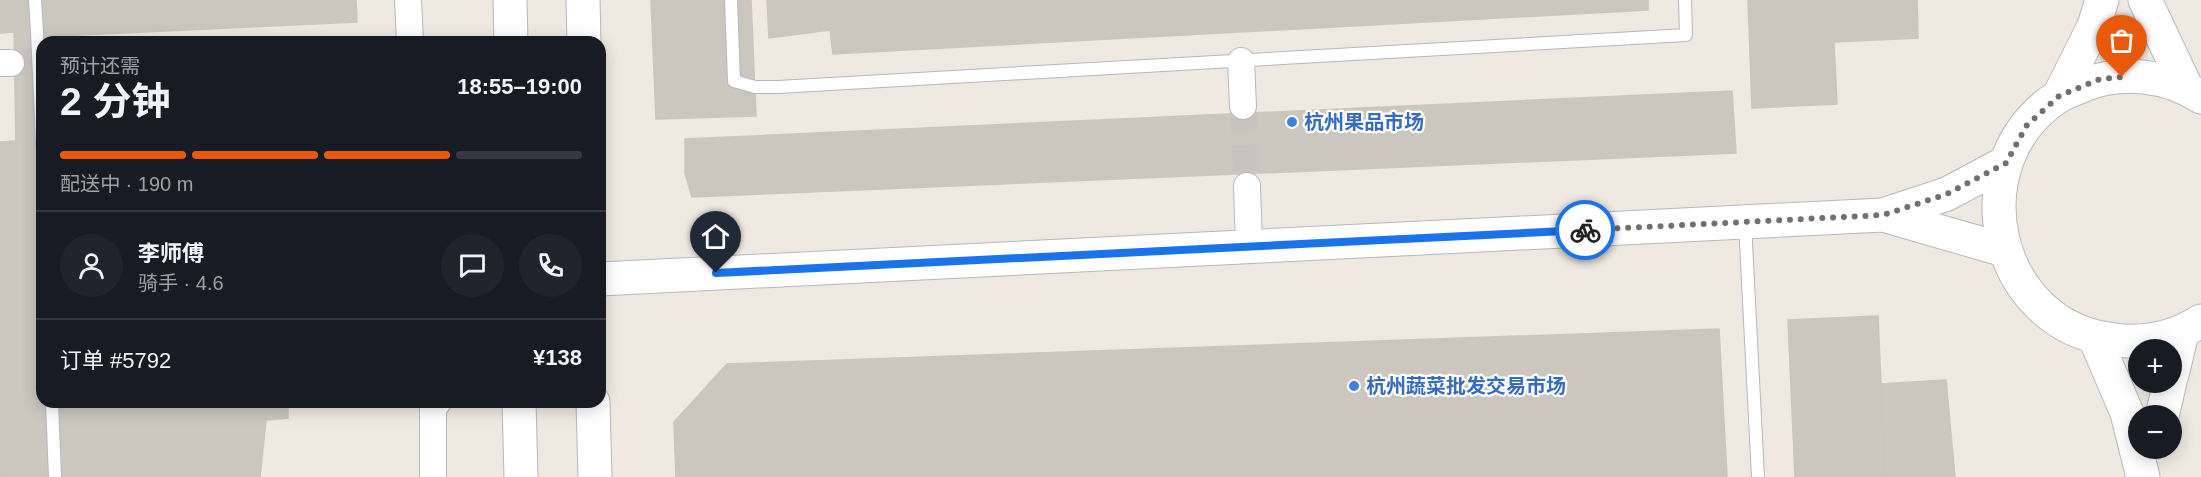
<!DOCTYPE html>
<html lang="zh">
<head>
<meta charset="utf-8">
<style>
	:root { --surface:#171b24; --page:#20242c; --text:#f1f3f6; --muted:#9ea1a6; --line:#363941; --accent:#ea580c }
	body { margin:0; font-family:Helvetica,"Noto Sans SC",sans-serif; background:var(--page); color:var(--text); height:100vh; display:flex; flex-direction:column; font-size:22px; white-space:nowrap }
	* { box-sizing:border-box; margin:0 }
	p { font-size:20px; color:var(--muted) }
	.icon { flex:none; width:33px; height:33px; fill:none; stroke:currentColor; stroke-width:2; stroke-linecap:round; stroke-linejoin:round }
	.map { position:relative; flex:1; overflow:hidden }
	.sheet { position:absolute; left:36px; top:36px; width:570px; height:372px; display:flex; flex-direction:column; background:var(--surface); border-radius:18px; box-shadow:0 3px 15px #0003 }
	.sheet>* { flex:none }
	.tools { position:absolute; left:2128px; top:339px; display:grid; gap:12px }
	.tools a { display:grid; place-items:center; width:54px; height:54px; border-radius:50%; background:var(--surface); box-shadow:0 3px 15px #0003; font-size:30px }
	.pin { position:absolute; display:grid; place-items:center; width:51px; height:51px; color:#fff; margin:-62px -26px; border-radius:50% 50% 50% 0; rotate:-45deg; box-shadow:0 0 6px #0007 }
	.pin .icon { rotate:45deg }
	.courier { position:absolute; display:grid; place-items:center; width:60px; height:60px; margin:-30px; border:4px solid #1a73e8; border-radius:50%; background:#fff; color:#222; box-shadow:0 2px 8px #0007 }
	.headline em { font-style:normal; font-weight:700 }
	.headline div { display:flex; flex-direction:column-reverse }
	.headline { display:flex; align-items:center; justify-content:space-between; height:102px; padding:0 24px }
	h1 { font-size:39px; font-weight:700; line-height:45px }
	.bar { display:grid; grid-template-columns:repeat(4,1fr); gap:9px 6px; align-content:center; height:72px; padding:0 24px }
	.bar i { height:8px; border-radius:4px; background:var(--line) }
	.bar .on { background:var(--accent) }
	.bar p { grid-column:span 4 }
	.line { display:flex; align-items:center; gap:15px; padding:0 24px; border-top:2px solid var(--line) }
	.line div { flex:1 }
	.round { display:grid; place-items:center; flex:none; width:63px; height:63px; border-radius:32px; background:var(--page) }
	.map>svg:first-child { display:block }
</style>
</head>
<body>
<div class="map">
<svg width="2201" height="477" viewBox="0 0 2201 477">
	<rect width="100%" height="100%" fill="#efe9e1"/>
	<path fill="#cbc7bf" stroke="#cbc5ba" stroke-width="1.5" d="M0 0H356L357 22 58 36 59 42H42V402H288V418L266 420 260 477H0V142L16 141 14 32 0 33Z
		M651 0H751L756 116 656 119Z
		M767 0H1648V10L833 54 830 30 769 38Z
		M1748 0H1917L1918 38 1834 42 1837 104 1752 108Z
		M1732 91 1736 153 692 197 685 174V139Z
		M1878 316 1885 477H1795L1788 320Z
		M1719 329 1727 477H676L674 422 727 364Z
		M1946 380 1955 477H1885L1880 384Z"/>
	<g fill="none" stroke-linecap="round" stroke-linejoin="round">
		<path stroke="#c8c4bd" stroke-width="26" stroke-dasharray="26 13" stroke-linecap="butt" d="M11 63 42 62
			M1243 106 1247 186"/>
		<g stroke="#b4b7c1" stroke-width="14">
			<path id="lane" d="M35 0 37 32
				M731 0 734 81 755 87H778L1686 35 1685 0
				M41 117 42 144
				M1745 223 1758 477
				M52 402 55 477"/>
		</g>
		<g stroke="#b4b7c1" stroke-width="28">
			<path id="street" d="M408 0 410 42
				M1241 61 1243 106
				M0 63H11
				M1247 186 1249 246
				M433 477V408L438 402"/>
		</g>
		<g stroke="#b4b7c1" stroke-width="35">
			<path id="secondary" d="M510 0 511 42
				M583 0 584 42
				M2145 0 2186 87
				M2059 96 2094 26 2102 0
				M2201 97C2167 75 2122 70 2084 85 2076 89 2067 91 2059 96 1956 162 1993 328 2115 340 2146 344 2174 338 2201 321
				M1883 215 2004 250
				M600 279 1883 215 1947 194 2005 163
				M2095 338 2127 413 2143 477
				M2172 375 2182 333
				M519 402 521 477
				M593 402 595 477
				M2162 416 2170 382"/>
		</g>
		<use href="#lane" stroke="#fff" stroke-width="12"/>
		<use href="#street" stroke="#fff" stroke-width="26"/>
		<use href="#secondary" stroke="#fff" stroke-width="33"/>
		<g stroke="#b4b7c1" stroke-width="14" stroke-linecap="butt">
			<path id="lane-bridge" d="M37 32 41 117"/>
		</g>
		<use href="#lane-bridge" stroke="#fff" stroke-width="12"/>
	</g>
	<g fill="none" stroke-linecap="round" stroke-linejoin="round">
		<path stroke="#726f6d" stroke-width="6" stroke-dasharray="0 10.8" d="M1585 230 1883 215 1947 194 2006 163 2027 125 2059 96 2100 79 2122 77"/>
		<path stroke="#1a73e8" stroke-width="8" d="M716 273 1585 230"/>
	</g>
	<g fill="#3f7fe0" stroke="#fff" stroke-width="2">
		<circle cx="1292" cy="122" r="6"/>
		<circle cx="1354" cy="386" r="6"/>
	</g>
	<g text-anchor="middle" stroke-width="4.5" stroke-linejoin="round" paint-order="stroke">
		<g font-size="20" font-weight="bold" fill="#366cbe" stroke="#fff" text-anchor="start">
			<text x="1304" y="129">杭州果品市场</text>
			<text x="1366" y="393">杭州蔬菜批发交易市场</text>
		</g>
	</g>
</svg>
<div class="tools">
<a>+</a>
<a>−</a>
</div>
<div class="pin" style="left:2122px;top:77px;background:#ea580c"><svg class="icon" aria-label="bag" viewBox="0 0 24 24"><path d="M5 8h14l-1 12H6zM9 8a3 3 0 0 1 6 0"/></svg></div>
<div class="pin" style="left:716px;top:273px;background:#1f2937"><svg class="icon" aria-label="home" viewBox="0 0 24 24"><path d="M3 11l9-7 9 7M6 9v11h12V9"/></svg></div>
<div class="courier" style="left:1585px;top:230px"><svg class="icon" aria-label="bike" viewBox="0 0 24 24"><circle cx="6" cy="16" r="4"/><circle cx="18" cy="16" r="4"/><path d="M6 16l4-8h5l3 8M10 8l3 8H6M13 5h3"/></svg></div>
<section class="sheet">
<div class="headline"><div><h1>2 分钟</h1><p>预计还需</p></div><em>18:55–19:00</em></div>
<div class="bar"><i class="on"></i><i class="on"></i><i class="on"></i><i></i><p>配送中 · 190 m</p></div>
<div class="line" style="height:108px"><a class="round"><svg class="icon" aria-label="person" viewBox="0 0 24 24"><circle cx="12" cy="8" r="4"/><path d="M4 21q1-7 8-7t8 7"/></svg></a><div><b>李师傅</b><p>骑手 · 4.6</p></div><a class="round"><svg class="icon" aria-label="chat" viewBox="0 0 24 24"><path d="M4 5h16v11H9l-5 4z"/></svg></a><a class="round"><svg class="icon" aria-label="phone" viewBox="0 0 24 24"><path d="M5 4h4l2 5-3 2q2 4 5 5l2-3 5 2v4C11 20 4 13 5 4z"/></svg></a></div>
<div class="line" style="height:78px"><div>订单 #5792</div><b>¥138</b></div>
</section>
</div>
</body>
</html>
